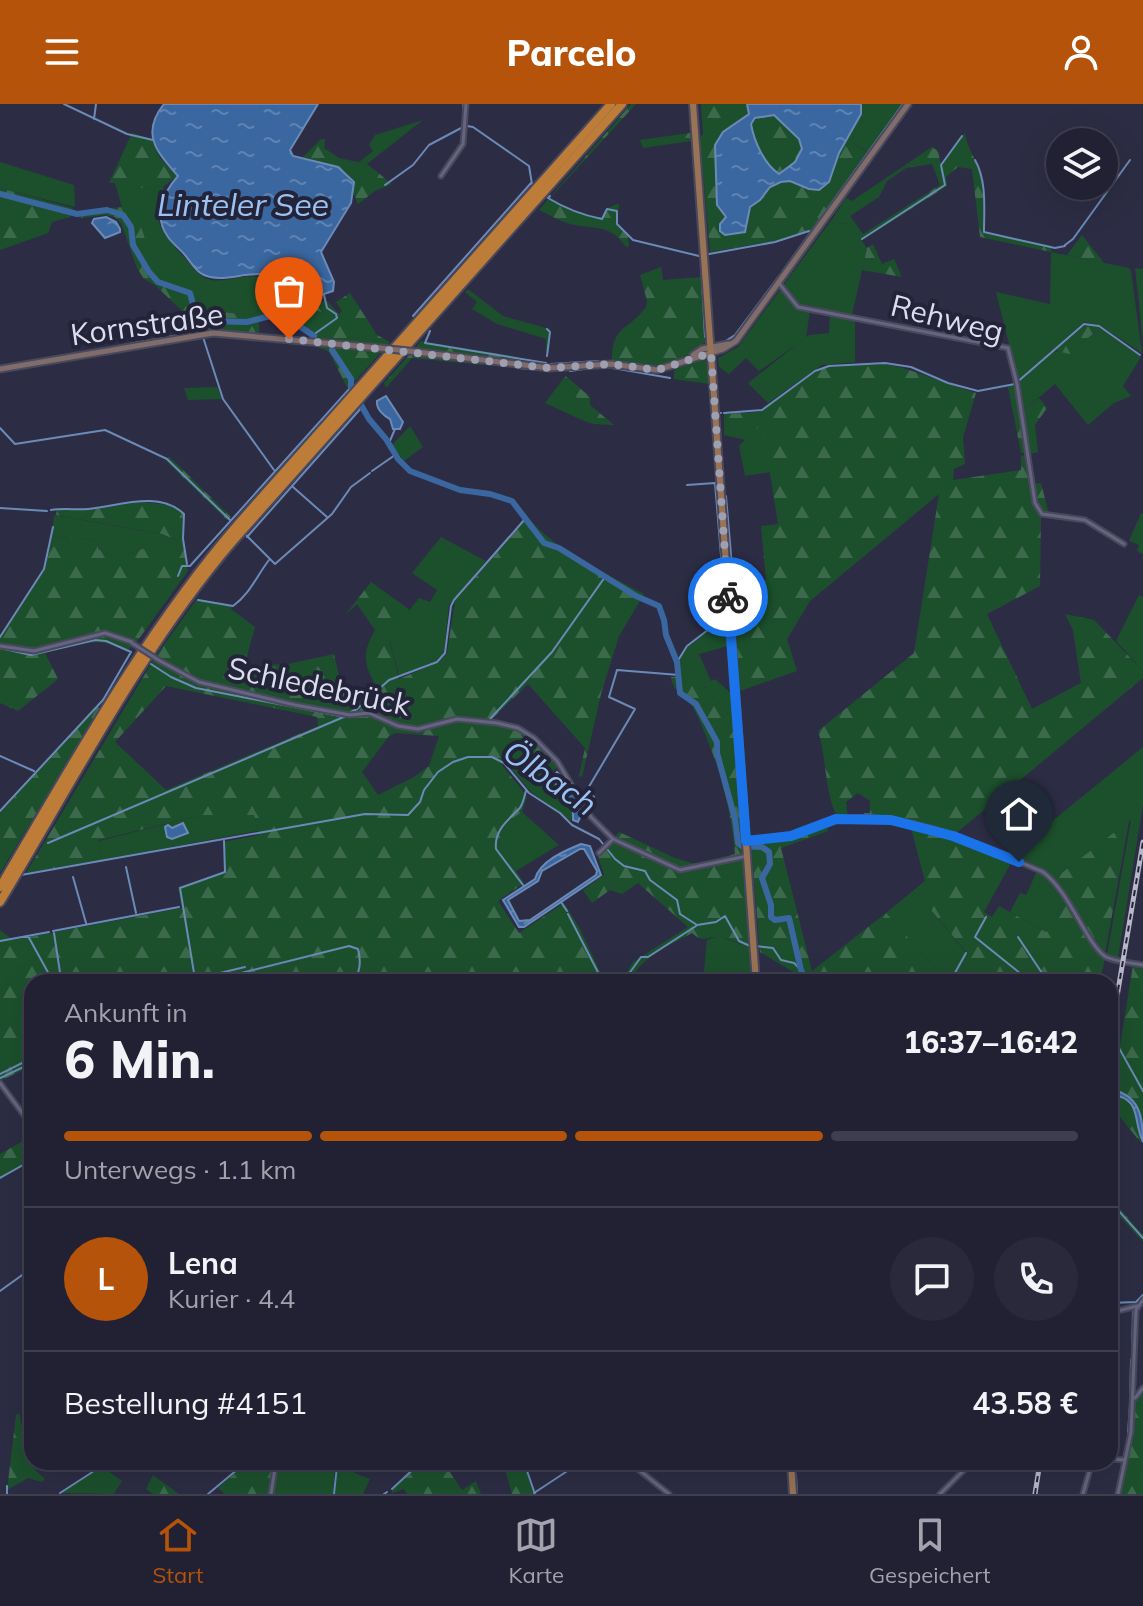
<!DOCTYPE html>
<html lang="de">
<head>
<meta charset="utf-8">
<style>
	:root { --surface:#212133; --page:#29293b; --text:#f1f3f6; --muted:#a2a3ac; --line:#3e3e4e; --accent:#b45309 }
	body { margin:0; font-family:Mulish,sans-serif; background:var(--page); color:var(--text); height:100vh; display:flex; flex-direction:column; font-size:30px; white-space:nowrap }
	* { box-sizing:border-box; margin:0 }
	p { font-size:26px; color:var(--muted) }
	.icon { flex:none; width:44px; height:44px; fill:none; stroke:currentColor; stroke-width:2; stroke-linecap:round; stroke-linejoin:round }
	.map { position:relative; flex:1; overflow:hidden }
	.drawer { position:absolute; left:24px; top:870px; width:1094px; height:496px; display:flex; flex-direction:column; background:var(--surface); border-radius:24px; box-shadow:0 8px 32px #0002,0 0 0 2px var(--line) }
	.drawer>* { flex:none }
	.buttons { position:absolute; left:1046px; top:24px; display:grid; gap:16px }
	.buttons a { display:grid; place-items:center; width:72px; height:72px; border-radius:50%; background:var(--surface); box-shadow:0 8px 32px #0002,0 0 0 2px var(--line); font-size:40px }
	.pin { position:absolute; display:grid; place-items:center; width:68px; height:68px; color:#fff; margin:-82px -34px; border-radius:50% 50% 50% 0; rotate:-45deg; box-shadow:0 0 8px #0007 }
	.pin .icon { rotate:45deg }
	.courier { position:absolute; display:grid; place-items:center; width:80px; height:80px; margin:-40px; border:6px solid #1a73e8; border-radius:50%; background:#fff; color:#222; box-shadow:0 2px 10px #0007 }
	.head em { font-style:normal; font-weight:800 }
	.head div { display:flex; flex-direction:column-reverse }
	.head { display:flex; align-items:center; justify-content:space-between; height:136px; padding:0 40px }
	h1 { font-size:52px; font-weight:800; line-height:60px }
	.bar { display:grid; grid-template-columns:repeat(4,1fr); gap:12px 8px; align-content:center; height:96px; padding:0 40px }
	.bar i { height:10px; border-radius:6px; background:var(--line) }
	.bar .current { background:var(--accent) }
	.bar p { grid-column:span 4 }
	.line { display:flex; align-items:center; gap:20px; padding:0 40px; border-top:2px solid var(--line) }
	.line div { flex:1 }
	.round { display:grid; place-items:center; flex:none; width:84px; height:84px; border-radius:42px; background:var(--page) }
	header { display:flex; justify-content:space-between; align-items:center; height:104px; padding:0 40px; background:var(--accent); color:#fff; font-size:36px; font-weight:800 }
	.tabs { display:flex; justify-content:space-around; align-items:center; height:112px; border-top:2px solid var(--line); background:var(--surface); font-size:22px; color:var(--muted) }
	.tabs a { display:grid; justify-items:center; gap:4px }
	.tabs .current { color:var(--accent) }
	.map>svg:first-child { display:block }
</style>
</head>
<body>
<header><svg class="icon" aria-label="menu" viewBox="0 0 24 24"><path d="M4 6h16M4 12h16M4 18h16"/></svg>Parcelo<svg class="icon" aria-label="person" viewBox="0 0 24 24"><circle cx="12" cy="8" r="4"/><path d="M4 21q1-7 8-7t8 7"/></svg></header>
<div class="map">
<svg width="1143" height="1390" viewBox="0 0 1143 1390">
	<defs>
		<pattern id="forest-firs" width="22" height="20" patternUnits="userSpaceOnUse" patternTransform="scale(2)"><rect width="22" height="20" fill="#1c502d"/><path d="M5 1l3.5 6h-7zM16 11l3.5 6h-7z" fill="#3c694c"/></pattern>
		<pattern id="water-ripples" width="26" height="14" patternUnits="userSpaceOnUse" patternTransform="scale(2)"><rect width="26" height="14" fill="#3a67a0"/><path d="M2 4q2-2 4 0t4 0M15 11q2-2 4 0t4 0" fill="none" stroke="#5f83b2"/></pattern>
	</defs>
	<rect width="100%" height="100%" fill="#2c2c44"/>
	<path fill="#1c502d" d="M871 0H902L868 48 851 38Z
		M423 16 367 60 359 58 373 47 369 41 375 31Z
		M0 58 74 81 75 103 0 84Z
		M164 82C152 119 159 125 183 152 192 161 197 173 211 176 228 179 250 167 266 175 287 186 307 201 329 212V216L324 220 319 219 268 204 248 211 206 206C189 172 171 183 154 163 144 150 134 102 129 85Z
		M833 114 840 119 849 120 867 144 852 211 797 199 784 180Z
		M1051 148 1129 164 1131 167 1142 249 1099 221 1084 218 1018 276 996 188 1050 200Z
		M1135 164 1143 165V239Z
		M782 183 795 202 810 206 806 234 759 267 746 254 729 270 719 263 718 254 738 243Z
		M468 185 503 212 550 225 549 247H546V235L497 220 472 205 477 198 465 188Z
		M830 210 855 215V258L822 261 768 299 748 279 809 231 829 229Z
		M1100 224 1141 253 1123 282 1131 292 1114 299 1088 321 1055 280 1024 306 1018 279 1054 246 1056 248 1080 241Z
		M563 275 574 286 584 317 545 299Z
		M217 283 222 295 188 296 184 284Z
		M762 318 771 368 745 372 739 342Z
		M410 322 423 343 404 357 392 341Z
		M1141 409 1143 410V450L1137 447 1139 441 1129 437Z
		M54 411 161 430 178 437 173 453 145 444 118 454 98 445 99 436 52 432Z
		M441 433 486 457 449 501 444 548 436 557 399 572 389 533 419 494 430 498 437 486 412 469Z
		M1139 491 1143 493V567L1116 537Z
		M725 514 728 542 699 550 711 577 715 575 732 590 734 616 679 555 688 543Z
		M1143 643V701L1118 854 1107 851 1131 716 1054 775 1044 766 1012 750Z
		M532 655 550 668C552 691 579 687 571 717L531 688 506 659Z
		M522 708 559 741 516 767 498 739 507 718Z
		M202 711H254L258 727 101 756 99 737Z
		M1037 767 1052 777 1066 795 1046 828 1010 808 1020 789 1026 791Z
		M914 786 968 851 963 860 979 878H960L955 872 948 878 886 809Z
		M719 832 750 844 752 878H703L707 836Z
		M279 1358H327L335 1362 333 1390H273Z
		M338 1362 370 1375 363 1390H335Z
		M103 1363 122 1377 114 1390 60 1389Z"/>
	<path fill="url(#forest-firs)" fill-rule="evenodd" d="M631 0H636L550 94 569 106 602 114 606 105 619 99 617 119 628 132 629 142 626 143C611 121 598 125 575 121 563 119 550 111 539 106Z
		M701 0H747L750 6 744 15 736 18 726 113 721 120 742 130 747 125 750 102 770 83 790 77 809 85 829 78 839 49 861 10V0H871L851 38 867 48 811 126 775 137 710 148 700 34 703 30Z
		M774 11 800 35 802 45 795 58 779 70C764 59 754 37 751 20L761 12Z
		M132 29 151 35 160 54 177 72 164 82 129 85 154 163 195 187 206 206 248 211 268 204 324 220 329 212 312 204 305 196 307 194 317 201 322 197 328 198 339 210 342 207 336 198 350 189 377 231 390 238 386 242 310 234V231C290 221 282 210 259 218V229L202 226 156 182 144 175 137 164 121 119 115 113 105 111 81 114 80 107 122 103 115 79H109Z
		M690 29 691 37 643 44 640 36Z
		M965 29C967 43 974 52 979 65 985 85 983 108 983 129L1052 142 1051 148 980 133 972 65 958 63 946 73 947 82 861 137 849 120 840 119 833 114 846 94 852 97 932 43 938 47 941 61ZM932 60 940 81 863 130 850 112 879 93 887 77 906 64Z
		M321 35H325L324 44 339 54 367 60 392 80 375 87 358 100C343 62 343 65 303 53Z
		M0 84 73 104 70 113 52 118 48 129 0 146Z
		M1082 131 1104 159 1067 151Z
		M873 140 882 160 894 155 902 173 862 166 867 144Z
		M661 163 663 176 701 173 705 238C675 267 649 263 612 257 612 220 628 228 646 203L647 197 640 171Z
		M1089 220 1100 224 1069 250 1054 246 1079 224Z
		M421 237 518 253 517 258 415 244Z
		M311 240 381 248 348 285 329 248Z
		M410 250 483 259V261L412 254 386 284 384 279Z
		M703 254 706 256 709 280 674 275V266Z
		M885 260C917 266 945 280 976 289L963 333 965 360 954 365 953 376 1021 366V352L1026 351 1032 395 1041 411 1040 482 987 510 1032 605 1081 579 1073 526 1065 510 1094 516 1143 567V574L955 730 908 717 864 713V709H870V697L858 689 846 698 848 713 838 714C824 689 827 654 818 627L914 549 939 390 810 497 787 535 797 567 740 587 733 488 766 476 761 422 778 420 762 319 746 336 724 331V310L760 308 823 263Z
		M566 272 590 293V301L614 321 593 320 584 317 574 286 563 275Z
		M1015 281 1026 349H1021L1008 283Z
		M1039 294 1047 304 1035 321 1038 348 1029 350 1024 306Z
		M169 353 176 359 231 413 227 416 166 357Z
		M1041 379 1049 410H1045L1036 398 1033 380Z
		M140 398 171 401 183 410 182 435 188 467 136 539C91 513 74 543 32 545 21 545 10 542 0 539V534L45 465 52 432 99 436 98 445 118 454 145 444 173 453 178 437 162 430 56 411 57 405 89 406Z
		M528 413C550 443 610 472 644 490L619 532 601 590 582 673 579 672 585 644 528 580 493 614V620C522 624 542 640 559 663L550 668 532 655 520 663 507 658 502 661 527 692 522 708 507 718 498 739 524 779 498 797 519 829 564 799 579 823 605 878H32V962L0 977V826L13 836 182 804 178 783 225 768 224 738 259 731 254 711H202L99 736 101 756 26 769 154 555 159 558 161 555 156 552 197 495 232 501 231 505 255 523 244 562 288 560 334 550 340 577 353 600 378 586C364 560 361 552 375 526L357 500 345 511 371 478 410 506 389 534 399 575 439 558 447 549 455 497ZM166 582 317 613 318 622 166 686 115 638ZM395 629 439 632 429 662 414 673 378 691 362 668 389 632Z
		M105 531 132 541 128 547C99 531 76 540 45 549L58 575 18 607 0 599V543L32 548Z
		M679 555 734 616 750 844C741 841 727 832 717 833 705 833 703 839 692 829 669 842 641 852 630 878H621L633 858 688 823 638 779 622 790 610 786 592 799 583 786 604 771 598 752 619 728 675 754 695 760 735 750C731 701 716 651 695 607 689 593 673 590 671 573H681Z
		M96 602 100 604 0 769V709Z
		M1129 717 1105 850 1054 775Z
		M827 720 828 727 781 744 812 867 886 809 948 878H811L807 870 800 872 760 848 751 739 791 733Z
		M910 720 988 746 1012 757 984 808 992 813 999 802 1046 828 1066 795 1087 831 1105 854 1100 878H979L963 860 968 850 914 786 925 777Z
		M1133 861 1143 865V1026C1142 1009 1130 990 1113 985Z
		M1112 990C1141 994 1137 1016 1141 1039L1112 1003 1110 1012Z
		M32 1032V1056L0 1075V1050Z
		M1110 1093 1143 1131V1138L1112 1104 1110 1109Z
		M1143 1290V1390H1120L1134 1327 1135 1299Z
		M19 1309 30 1361 45 1375 42 1378 28 1374 7 1386 16 1311Z
		M225 1358H275L269 1390H225L218 1384 235 1369Z
		M422 1358H443L462 1386 476 1377 481 1390H407L404 1385 392 1389V1386Z
		M503 1358H518L526 1367 534 1390H512Z
		M153 1371 179 1390H153L146 1385Z"/>
	<path fill="url(#water-ripples)" stroke="#6b8ab7" stroke-width="2" fill-rule="evenodd" d="M164 0H318L290 46 293 52 338 63 354 78 351 99 321 148 334 178 333 187 321 191C300 173 272 168 245 171 231 173 215 177 202 170 195 166 190 157 185 151 180 145 173 140 168 133 153 112 163 89 178 72 157 48 140 30 164 0Z
		M747 0H861V10L839 49 829 78 819 86 809 85 790 77 781 78 770 83 760 96 750 103 745 128 725 131 720 127V120L726 113 717 101 715 41 723 28 749 10ZM774 11 799 35 802 45 795 58 779 70C764 60 754 37 751 20L755 14Z
		M106 113 116 118 120 125V128L105 134 92 119 94 115Z
		M386 292 403 318 400 325H393L390 315C384 312 376 305 377 297Z
		M557 668 571 683 584 704 578 718 573 716C574 693 565 690 551 675Z
		M183 719 188 729 172 735 167 733 165 723 168 721 172 724Z
		M581 740 590 742 601 771 524 823H519L503 796 535 775C540 757 564 747 581 740ZM580 745H584L597 767 596 771 530 816 519 817 508 796 538 777 542 767Z
		M1110 985C1139 991 1143 1011 1143 1038 1132 1015 1143 995 1110 990Z"/>
	<g fill="none" stroke-linecap="round" stroke-linejoin="round">
		<path stroke="#6b8ab7" stroke-width="2" d="M64 0 127 30 153 36
			M463 0 464 11
			M94 15 96 0
			M467 22 473 23 529 62 532 80
			M975 56C987 77 984 105 984 128L1055 144 1065 142
			M385 81 413 61 429 41 463 23
			M550 92 548 94C566 105 582 111 602 115L607 105 617 107V120L633 136 699 152
			M862 135 945 81 941 61 962 32
			M1065 141 1073 135 1130 56
			M709 150 775 138 809 127
			M701 156 705 233
			M782 168 903 0
			M783 178 895 23
			M413 212 531 79
			M857 213 899 221
			M547 225 550 228 547 252
			M926 226 1006 242
			M430 227 425 239 546 259
			M313 231 337 214 336 210 327 204 324 191
			M203 233 223 295 274 366
			M724 238 735 231 779 172
			M85 248 195 228
			M720 249 738 238 779 182
			M25 258 78 249
			M551 260 598 257
			M518 264 561 267
			M613 264 670 274
			M570 267 597 263
			M0 268 60 257
			M718 309H721
			M724 309 762 306 815 267 829 262 885 259 911 263 948 279 978 287 1015 280 1084 220 1099 222 1140 251
			M0 324 15 340 105 326 167 355 230 416
			M389 339 395 325
			M372 367 395 351
			M293 383 327 413
			M726 392 734 486
			M0 404 47 407
			M51 406C63 404 76 406 88 405 119 402 159 386 184 410L183 435 187 460
			M246 431 275 460 332 410 351 383 370 369
			M247 433 362 303
			M178 472 182 462H190L351 283
			M198 496 233 502C250 490 256 473 269 456
			M0 533 44 465 53 423
			M0 544 31 551 95 536 106 537 131 548 103 596 0 707
			M677 558 687 542 726 512 715 379 687 381
			M151 560 171 573 196 584 345 613
			M349 609 357 605 389 576 437 558 445 549 451 502 454 496 525 415
			M490 615 552 548 605 473
			M0 652 34 667
			M594 693 587 686 635 605 609 593 617 566 679 571
			M48 739 346 612
			M126 763 136 809
			M21 771 365 710 408 711 420 698 424 686 438 668 453 658 468 653H492L504 659 529 689 560 709 572 721 599 735 615 755 624 762 645 767 650 776 677 796 680 810 697 821 716 818 725 812 739 837 750 842
			M73 773 86 819
			M523 781 496 745C494 727 507 717 518 706 523 702 524 693 526 687
			M561 798 567 807
			M568 810 603 878
			M986 813 975 833 1031 878
			M53 827 179 803
			M54 829 61 875
			M28 832 50 872V878
			M1018 833 1048 878
			M0 837 49 828
			M756 842 773 844 781 856 794 859 801 866
			M248 869 252 878
			M195 875 180 784 225 768 224 737
			M195 875 245 863
			M951 876 966 849
			M189 878 192 876
			M205 878 349 842 358 845C361 856 361 871 351 878
			M450 878H453
			M623 878 641 853H648L696 822
			M1119 944 1143 987
			M0 970 32 954
			M0 974 32 959
			M0 982 32 1026
			M0 1074 32 1056
			M1110 1097 1143 1134
			M0 1187 32 1164
			M1110 1199 1136 1198 1143 1191
			M1132 1251 1133 1206
			M1130 1295 1131 1256
			M1128 1329 1130 1300
			M519 1358 527 1367 535 1390
			M632 1358 643 1367
			M795 1362 796 1367
			M796 1371 797 1389
			M392 1385 421 1358
			M60 1389 108 1358
			M534 1389 581 1358
			M7 1390V1382
			M208 1390 244 1360
			M334 1390 337 1362
			M384 1390 387 1388
			M938 1390 969 1358"/>
		<path stroke="#3a67a0" stroke-width="6" d="M0 90 77 110 107 106 123 111 131 123 133 141 149 168 158 178 190 189 194 204 206 217 247 218 274 211 292 217 314 232
			M332 246 351 275V283L369 315 386 335 398 355 410 367 460 386 490 390 512 397 544 439 559 444 636 492 659 502 664 516 666 531 677 558 680 589 696 600 717 638V649L735 715 738 739 742 742 762 743 769 748 770 760 762 774 771 801V813L775 816 789 814 801 866 807 878"/>
		<g stroke="#49485c" stroke-width="7">
			<path id="street" d="M441 72 463 40 466 0
				M778 178 798 203 1008 244 1017 280 1035 399 1042 410 1085 416 1124 440
				M0 542 34 547 105 529 132 538
				M160 557 199 578 295 601 350 611 369 609 398 622 418 625 457 615 497 619 518 624 534 634 557 657 591 713 613 735 680 766 747 752
				M746 737C760 735 775 735 789 732 805 729 819 719 836 716 903 703 982 742 1043 768 1070 788 1087 841 1106 853 1117 858 1132 859 1143 861
				M599 749 613 735
				M0 979 32 1022
				M1110 1209 1137 1202
				M1135 1294 1143 1284
				M1110 1355 1125 1356
				M629 1358 669 1390
				M271 1390 276 1358
				M940 1390 972 1358
				M1083 1390 1092 1358
				M1118 1390 1131 1328 1136 1206 1143 1196"/>
		</g>
		<g stroke="#49485c" stroke-width="9">
			<path id="secondary" d="M417 248 549 264 611 260 657 266 723 245 736 237 908 0
				M693 251 702 245 728 240
				M0 265 213 229 380 244"/>
		</g>
		<g stroke="#49485c" stroke-width="10">
			<path id="primary" d="M693 0 756 878
				M791 1358 793 1390"/>
		</g>
		<g stroke="#49485c" stroke-width="12">
			<path id="highway" d="M0 783C74 658 144 529 239 419L611 0
				M0 798C74 676 140 546 233 437L622 0"/>
		</g>
		<use href="#street" stroke="#646580" stroke-width="3"/>
		<use href="#secondary" stroke="#7f6c6b" stroke-width="5"/>
		<use href="#primary" stroke="#997355" stroke-width="6"/>
		<use href="#highway" stroke="#bd7d39" stroke-width="8"/>
		<g stroke="#b7b7c8" stroke-width="5">
			<path id="rail" d="M1110 934 1143 738
				M1110 960 1116 923
				M1035 1390 1040 1358"/>
		</g>
		<use href="#rail" stroke="#232339" stroke-width="2" stroke-dasharray="6" stroke-linecap="butt"/>
		<g stroke="#49485c" stroke-width="7" stroke-linecap="butt">
			<path id="street-bridge" d="M132 539 160 557"/>
		</g>
		<g stroke="#49485c" stroke-width="9" stroke-linecap="butt">
			<path id="secondary-bridge" d="M380 244 417 248"/>
		</g>
		<use href="#street-bridge" stroke="#646580" stroke-width="3"/>
		<use href="#secondary-bridge" stroke="#7f6c6b" stroke-width="5"/>
	</g>
	<g fill="none" stroke-linecap="round" stroke-linejoin="round">
		<path stroke="#9e9fb1" stroke-width="8" stroke-dasharray="0 14.4" d="M289 235 549 264 611 260 657 266 711 249 728 493"/>
		<path stroke="#1a73e8" stroke-width="10" d="M728 493 746 737 791 732 836 715 891 716 953 732 1019 758"/>
	</g>
	<g text-anchor="middle" stroke-width="8" stroke-linejoin="round" paint-order="stroke">
		<g font-size="30" fill="#dcddec" stroke="#232339">
			<text transform="translate(947 215) rotate(14)" y="10">Rehweg</text>
			<text transform="translate(147 221) rotate(-8)" y="10">Kornstraße</text>
			<text transform="translate(319 583) rotate(12)" y="10">Schledebrück</text>
		</g>
		<g font-size="32" font-style="italic" fill="#9cc2f2" stroke="#232339">
			<text x="243" y="112">Linteler See</text>
			<text transform="translate(550 674) rotate(35)" y="11">Ölbach</text>
		</g>
	</g>
</svg>
<div class="buttons">
<a><svg class="icon" aria-label="layers" viewBox="0 0 24 24"><path d="M12 4l9 5-9 5-9-5zM3 14l9 5 9-5"/></svg></a>
</div>
<div class="pin" style="left:289px;top:235px;background:#ea580c"><svg class="icon" aria-label="bag" viewBox="0 0 24 24"><path d="M5 8h14l-1 12H6zM9 8a3 3 0 0 1 6 0"/></svg></div>
<div class="pin" style="left:1019px;top:758px;background:#1f2937"><svg class="icon" aria-label="home" viewBox="0 0 24 24"><path d="M3 11l9-7 9 7M6 9v11h12V9"/></svg></div>
<div class="courier" style="left:728px;top:493px"><svg class="icon" aria-label="bike" viewBox="0 0 24 24"><circle cx="6" cy="16" r="4"/><circle cx="18" cy="16" r="4"/><path d="M6 16l4-8h5l3 8M10 8l3 8H6M13 5h3"/></svg></div>
<section class="drawer">
<div class="head"><div><h1>6 Min.</h1><p>Ankunft in</p></div><em>16:37–16:42</em></div>
<div class="bar"><i class="current"></i><i class="current"></i><i class="current"></i><i></i><p>Unterwegs · 1.1 km</p></div>
<div class="line" style="height:144px"><b class="round" style="background:var(--accent);color:#fff">L</b><div><b>Lena</b><p>Kurier · 4.4</p></div><a class="round"><svg class="icon" aria-label="chat" viewBox="0 0 24 24"><path d="M4 5h16v11H9l-5 4z"/></svg></a><a class="round"><svg class="icon" aria-label="phone" viewBox="0 0 24 24"><path d="M5 4h4l2 5-3 2q2 4 5 5l2-3 5 2v4C11 20 4 13 5 4z"/></svg></a></div>
<div class="line" style="height:104px"><div>Bestellung #4151</div><b>43.58 €</b></div>
</section>
</div>
<nav class="tabs">
<a class="current"><svg class="icon" aria-label="home" viewBox="0 0 24 24"><path d="M3 11l9-7 9 7M6 9v11h12V9"/></svg>Start</a>
<a><svg class="icon" aria-label="map" viewBox="0 0 24 24"><path d="M3 6l6-2 6 2 6-2v14l-6 2-6-2-6 2zM9 4v14M15 6v14"/></svg>Karte</a>
<a><svg class="icon" aria-label="saved" viewBox="0 0 24 24"><path d="M7 4h10v16l-5-4-5 4z"/></svg>Gespeichert</a>
</nav>
</body>
</html>
